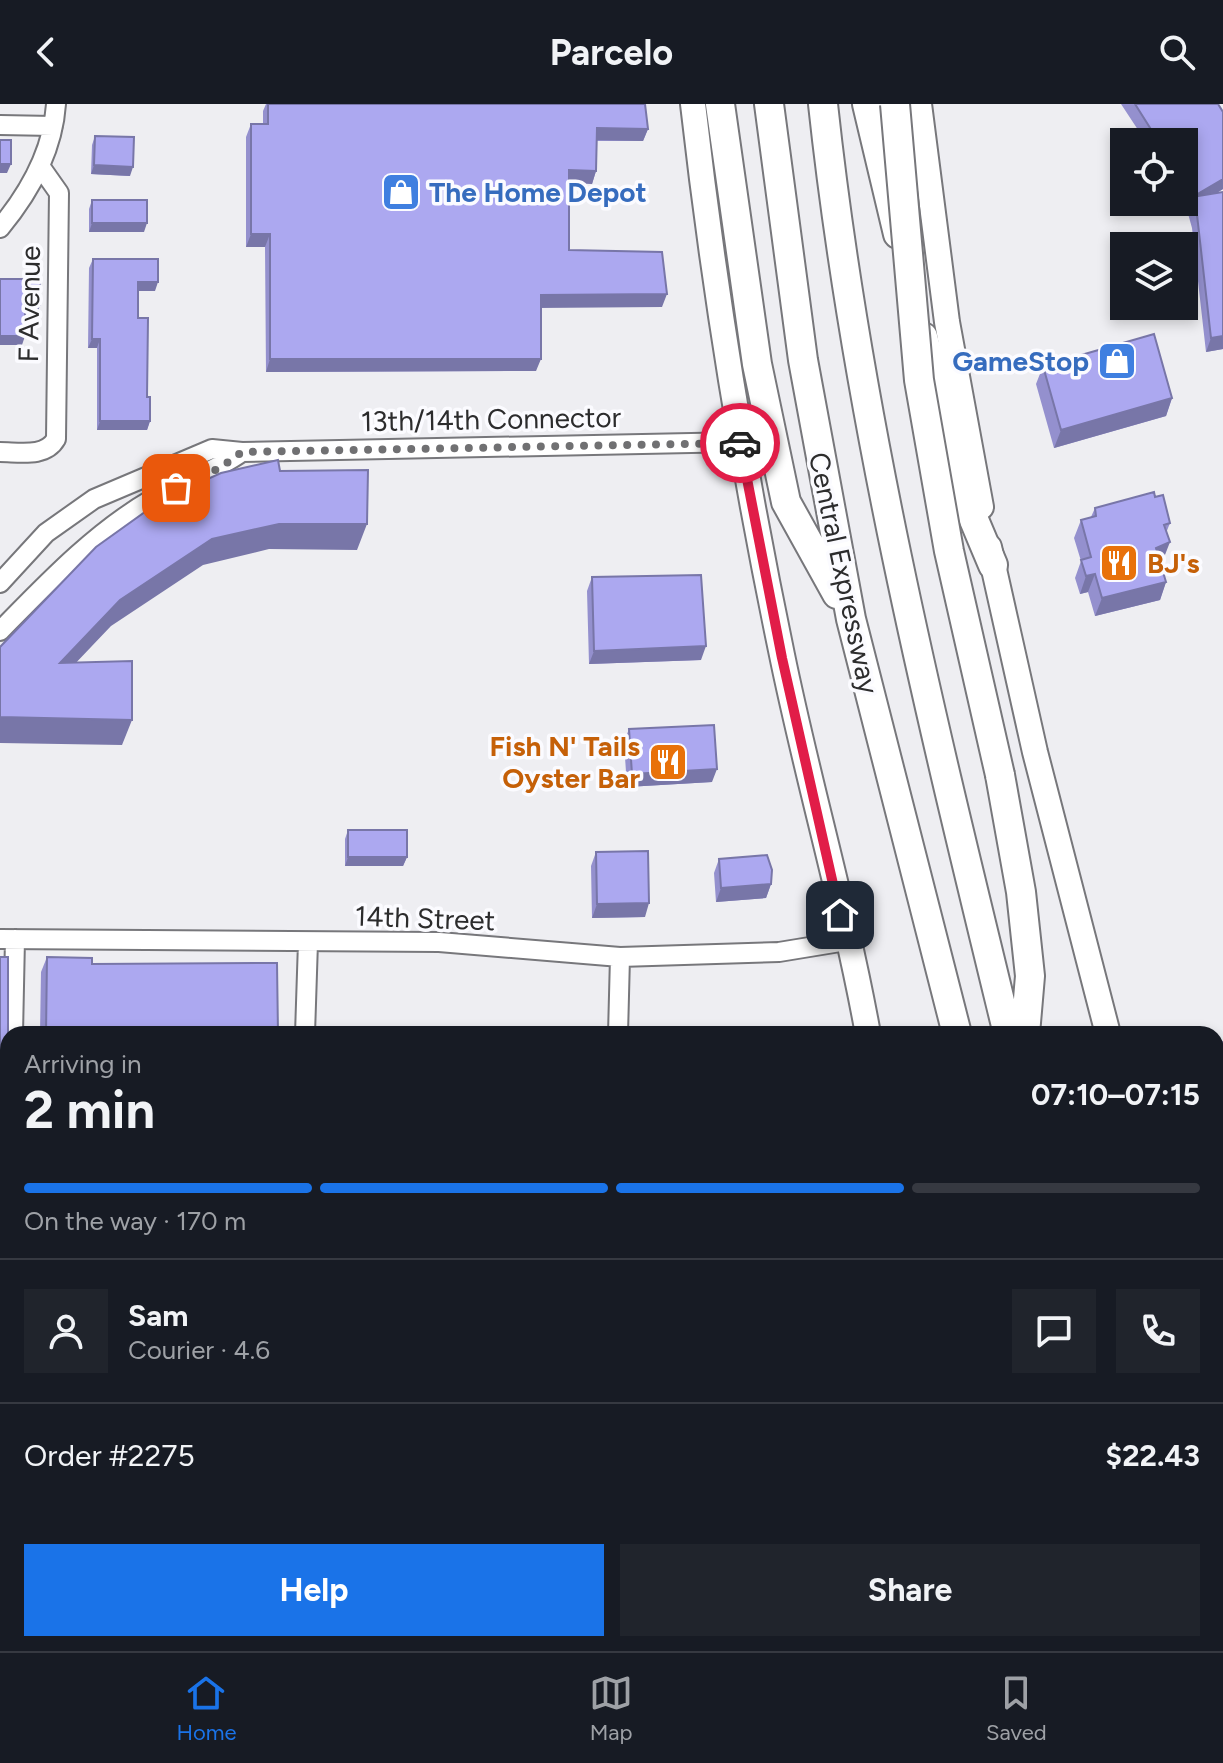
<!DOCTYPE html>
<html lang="en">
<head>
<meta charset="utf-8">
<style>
	:root { --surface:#171b24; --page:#20242c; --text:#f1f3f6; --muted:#9ea1a6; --line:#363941; --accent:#1a73e8 }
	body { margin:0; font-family:Figtree,sans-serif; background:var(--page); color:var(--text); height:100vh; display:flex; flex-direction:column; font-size:30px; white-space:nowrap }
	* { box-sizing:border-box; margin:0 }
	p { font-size:26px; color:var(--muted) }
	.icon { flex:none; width:44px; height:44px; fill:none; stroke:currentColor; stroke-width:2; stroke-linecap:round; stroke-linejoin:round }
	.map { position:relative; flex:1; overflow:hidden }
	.side { position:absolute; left:0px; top:922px; width:1224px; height:626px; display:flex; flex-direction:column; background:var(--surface); border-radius:24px 24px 0 0; box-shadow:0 4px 12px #0003 }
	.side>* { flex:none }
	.controls { position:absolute; left:1110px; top:24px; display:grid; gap:16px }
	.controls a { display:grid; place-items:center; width:88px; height:88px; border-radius:0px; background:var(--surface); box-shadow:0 4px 12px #0003; font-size:40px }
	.pin { position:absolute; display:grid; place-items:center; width:68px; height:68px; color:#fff; margin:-34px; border-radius:16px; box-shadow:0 4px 12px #0006 }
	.courier { position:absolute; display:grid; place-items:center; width:80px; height:80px; margin:-40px; border:6px solid #e11d48; border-radius:50%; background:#fff; color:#222; box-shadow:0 2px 10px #0007 }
	.headline em { font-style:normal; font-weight:700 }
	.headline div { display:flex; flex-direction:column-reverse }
	.headline { display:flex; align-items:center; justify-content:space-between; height:136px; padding:0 24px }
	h1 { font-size:52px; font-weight:700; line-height:60px }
	.bar { display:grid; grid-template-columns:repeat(4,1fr); gap:12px 8px; align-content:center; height:96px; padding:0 24px }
	.bar i { height:10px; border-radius:6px; background:var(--line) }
	.bar .selected { background:var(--accent) }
	.bar p { grid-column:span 4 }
	.line { display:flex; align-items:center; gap:20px; padding:0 24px; border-top:2px solid var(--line) }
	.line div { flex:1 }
	.round { display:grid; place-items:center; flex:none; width:84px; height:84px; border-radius:0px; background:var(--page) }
	.cta { display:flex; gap:16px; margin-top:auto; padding:16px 24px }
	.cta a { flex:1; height:92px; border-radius:0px; background:var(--accent); color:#fff; font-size:32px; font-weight:700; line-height:92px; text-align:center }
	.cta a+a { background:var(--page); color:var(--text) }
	header { display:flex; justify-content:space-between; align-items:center; height:104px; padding:0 24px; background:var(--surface); font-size:36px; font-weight:700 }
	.tab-bar { display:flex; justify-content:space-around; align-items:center; height:112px; border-top:2px solid var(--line); background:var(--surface); font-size:22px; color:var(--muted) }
	.tab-bar a { display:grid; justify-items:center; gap:4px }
	.tab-bar .selected { color:var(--accent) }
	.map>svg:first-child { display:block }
</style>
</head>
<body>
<header><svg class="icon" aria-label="back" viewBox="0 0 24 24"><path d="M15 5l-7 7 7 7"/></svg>Parcelo<svg class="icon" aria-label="search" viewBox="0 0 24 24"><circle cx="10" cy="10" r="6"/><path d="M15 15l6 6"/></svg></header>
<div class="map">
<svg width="1223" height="1547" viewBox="0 0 1223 1547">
	<rect width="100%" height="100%" fill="#eeeef2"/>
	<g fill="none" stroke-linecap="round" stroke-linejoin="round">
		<g stroke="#77777b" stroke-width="22">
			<path id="minor" d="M0 21 53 22
				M0 124C29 89 53 46 56 0
				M0 348C19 348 45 354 56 335L59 89 40 62
				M0 479 46 429 94 395 212 345 242 348 740 338
				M0 527C47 479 95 428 154 394 183 377 214 368 242 348
				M0 835 439 838 620 853 779 848 846 837
				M13 930 15 835
				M305 930 308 838
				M618 930 620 853
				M816 1540V1547
				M323 1547V1540"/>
		</g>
		<g stroke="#77777b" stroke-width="28">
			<path id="major" d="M693 0C714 185 744 369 782 551 808 678 845 803 868 930
				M919 0 947 218 981 403
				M989 443 1035 648 1108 930
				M0 1184H8
				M1216 1188H1223
				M0 1222H8
				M1216 1232H1223
				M1216 1422 1223 1459
				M1007 1540 1009 1547"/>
		</g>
		<g stroke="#77777b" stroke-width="32">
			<path id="highway" d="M720 0 757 260 786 398 837 490
				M769 0 803 256 851 515 957 930
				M823 0C857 316 933 622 1008 930
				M867 0 898 130
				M923 233 969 404 993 461
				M1000 671 1021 788 1030 872 1025 930
				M1053 1540 1054 1547
				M1096 1540 1097 1547
				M1150 1540 1151 1547"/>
		</g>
		<use href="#minor" stroke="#fff" stroke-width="18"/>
		<use href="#major" stroke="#fff" stroke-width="24"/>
		<use href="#highway" stroke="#fff" stroke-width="28"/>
		<g stroke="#77777b" stroke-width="32" stroke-linecap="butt">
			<path id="highway-bridge" d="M895 0 919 276 949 447 1000 671"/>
		</g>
		<use href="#highway-bridge" stroke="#fff" stroke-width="28"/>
	</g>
	<path fill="#9490ce" d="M266 0H645L648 25 643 37H597L596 67 592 80 569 78V146L662 203H541L536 267 266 268 265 143H246V33L251 20H263V7Z
		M1121 0H1218L1223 8V85L1217 89 1223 88V245L1206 248 1192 124 1187 106 1188 104 1184 98V38H1146Z
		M95 32 130 72 91 70 92 41Z
		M92 96 144 128H89V105Z
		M93 155 155 187H138V214L150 317 147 326H97V244H88L89 164Z
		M1043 262 1172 294 1166 312 1054 344 1036 280Z
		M1155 393 1170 419 1166 429 1163 456 1160 457 1166 478 1160 496 1095 512 1088 488 1080 490 1075 474 1081 457 1074 434 1081 416 1091 413 1095 404Z
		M592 473 701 556 589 560 587 487Z
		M629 625 712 678 627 683 624 638Z
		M348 726 407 753 403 762H345V735Z
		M596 748 645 813 592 814 591 762Z
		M719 755 771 780 766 794 716 798 714 769Z
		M47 853 92 860 278 930H40L41 868Z
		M877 1540H928V1544L949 1547H877Z"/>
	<path fill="#7876a8" d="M597 24 648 25 643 37 593 36Z
		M0 60H11L7 69H0Z
		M94 61 133 63 130 72 91 70Z
		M569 66 596 67 592 80 565 78Z
		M1223 75V85L1195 102 1194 92Z
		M92 119H147L144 128H89Z
		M251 130H270L265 143H246Z
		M138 178H158L155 187H135Z
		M667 190 662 203 536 204 541 191Z
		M25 201H40L37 210H22Z
		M0 232H25L22 241H0Z
		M1223 232V245L1206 248 1211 234Z
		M92 235H100L97 244H88Z
		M270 255H541L536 267 266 268Z
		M1172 294 1166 312 1054 344 1061 326Z
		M100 317H150L147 326H97Z
		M279 420H367L357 446 269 445 203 461 111 522 51 585 60 559 120 496 212 435Z
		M1170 438 1163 456 1150 461 1156 444Z
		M1095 470 1088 488 1080 490 1086 472Z
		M1166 478 1160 496 1095 512 1102 494Z
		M706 542 701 556 589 560 594 547Z
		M0 613 132 616 122 641 0 639Z
		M717 665 712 678 627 683 632 670Z
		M348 753H407L403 762H345Z
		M771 780 766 794 716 798 721 784Z
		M649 799 645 813 592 814 597 800Z
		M1223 972V985L1216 986V974Z
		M0 1374H8V1391H0Z"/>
	<path fill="#aca8f0" stroke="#7876a8" stroke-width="2" d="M268 0H645L648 25 597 24 596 67 569 66V146L662 148 667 190 541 191V255H270V130H251V20H268Z
		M1135 0H1218L1223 8V75L1194 92 1184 77V38H1159Z
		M95 32 134 33 133 63 94 61Z
		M0 36H11V60H0Z
		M1223 88V232L1211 234 1197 111 1192 93Z
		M92 96H147V119H92Z
		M93 155H158V178H138V214H148L147 293H150V317H100V235H92Z
		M0 175H40V201H25V232H0Z
		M1154 230 1172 294 1061 326 1043 262Z
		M278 356 280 367 368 366 367 420H279L212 435 120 496 60 559 132 557V616L0 613V543L96 443 163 395 221 369Z
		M1154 388 1155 393 1163 391 1170 419 1164 421 1170 438 1156 444 1166 478 1102 494 1095 470 1086 472 1081 456 1091 453 1081 416 1096 412 1095 404Z
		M701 471 706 542 594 547 592 473Z
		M714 621 717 665 632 670 629 625Z
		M348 726H407V753H348Z
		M648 747 649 799 597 800 596 748Z
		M767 751 772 766 771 780 721 784 719 755Z
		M0 853H8V1003H5L3 1146H0Z
		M47 853 92 854V860L277 859 278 930H46Z
		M1223 938V972L1216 974V940Z
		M0 1292H8V1374H0Z
		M255 1540H284V1547H255Z
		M883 1540H928V1544L949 1545V1547H883Z
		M548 1543 549 1547H362V1546Z"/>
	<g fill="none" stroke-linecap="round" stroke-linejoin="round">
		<path stroke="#707072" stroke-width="8" stroke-dasharray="0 14.4" d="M176 384 220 364 242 348 740 339"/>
		<path stroke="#e11d48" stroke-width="10" d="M740 339 782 554 840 811"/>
	</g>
	<defs>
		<g id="shop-square" transform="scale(2)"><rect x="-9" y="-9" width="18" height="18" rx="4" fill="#3f7fe0" stroke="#fbfbff"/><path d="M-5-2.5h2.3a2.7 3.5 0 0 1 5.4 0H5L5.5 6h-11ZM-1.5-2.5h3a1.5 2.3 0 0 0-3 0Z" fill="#fff"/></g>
		<g id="restaurant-square" transform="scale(2)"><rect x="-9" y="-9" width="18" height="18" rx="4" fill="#e8710a" stroke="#fbfbff"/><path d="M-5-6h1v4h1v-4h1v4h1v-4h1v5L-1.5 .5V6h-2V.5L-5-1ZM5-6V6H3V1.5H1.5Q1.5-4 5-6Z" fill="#fff"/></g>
	</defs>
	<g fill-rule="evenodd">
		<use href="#shop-square" x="401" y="88"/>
		<use href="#shop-square" x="1117" y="257"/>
		<use href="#restaurant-square" x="1119" y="459"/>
		<use href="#restaurant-square" x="668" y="658"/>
	</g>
	<g text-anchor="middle" stroke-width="7" stroke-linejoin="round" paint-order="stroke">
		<g font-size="28" font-weight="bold" fill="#366cbe" stroke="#fbfbff" text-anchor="start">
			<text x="429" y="98">The Home Depot</text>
			<text x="1089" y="267" text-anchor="end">GameStop</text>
		</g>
		<g font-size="28" fill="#2c2c2d" stroke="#fbfbff">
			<text transform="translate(29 200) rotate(-89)" y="10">F Avenue</text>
			<text transform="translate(491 315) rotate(-1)" y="10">13th/14th Connector</text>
			<text transform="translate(844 469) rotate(78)" y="10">Central Expressway</text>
			<text transform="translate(425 814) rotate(2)" y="10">14th Street</text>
		</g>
		<g font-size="28" font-weight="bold" fill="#c56008" stroke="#fbfbff" text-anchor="start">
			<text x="1147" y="469">BJ's</text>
			<text x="640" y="652" text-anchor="end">Fish N' Tails<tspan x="640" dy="32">Oyster Bar</tspan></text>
		</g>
	</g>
</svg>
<div class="controls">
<a><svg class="icon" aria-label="locate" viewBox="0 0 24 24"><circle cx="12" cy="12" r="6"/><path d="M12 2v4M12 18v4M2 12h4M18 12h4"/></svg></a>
<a><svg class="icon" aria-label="layers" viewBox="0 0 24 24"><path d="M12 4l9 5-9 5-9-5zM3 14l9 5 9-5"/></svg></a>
</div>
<div class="pin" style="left:176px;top:384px;background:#ea580c"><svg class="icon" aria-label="bag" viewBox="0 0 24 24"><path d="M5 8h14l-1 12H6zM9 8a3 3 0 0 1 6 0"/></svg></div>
<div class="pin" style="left:840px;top:811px;background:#1f2937"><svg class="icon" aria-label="home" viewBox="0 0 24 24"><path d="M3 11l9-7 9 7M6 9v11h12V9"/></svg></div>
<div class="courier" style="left:740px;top:339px"><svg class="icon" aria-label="car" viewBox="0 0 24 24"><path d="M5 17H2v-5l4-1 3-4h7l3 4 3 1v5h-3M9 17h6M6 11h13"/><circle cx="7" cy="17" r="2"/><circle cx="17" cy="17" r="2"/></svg></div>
<section class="side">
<div class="headline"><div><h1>2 min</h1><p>Arriving in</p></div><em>07:10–07:15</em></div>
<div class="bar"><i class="selected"></i><i class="selected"></i><i class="selected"></i><i></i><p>On the way · 170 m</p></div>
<div class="line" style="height:144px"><a class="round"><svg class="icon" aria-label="person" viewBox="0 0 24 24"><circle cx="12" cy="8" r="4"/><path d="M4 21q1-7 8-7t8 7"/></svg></a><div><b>Sam</b><p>Courier · 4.6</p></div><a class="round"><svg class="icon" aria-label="chat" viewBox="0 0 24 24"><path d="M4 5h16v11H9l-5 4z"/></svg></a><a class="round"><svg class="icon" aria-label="phone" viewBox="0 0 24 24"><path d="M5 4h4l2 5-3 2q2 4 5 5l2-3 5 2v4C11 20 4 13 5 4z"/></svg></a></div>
<div class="line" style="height:104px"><div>Order #2275</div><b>$22.43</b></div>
<div class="cta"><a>Help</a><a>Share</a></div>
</section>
</div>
<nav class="tab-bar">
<a class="selected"><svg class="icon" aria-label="home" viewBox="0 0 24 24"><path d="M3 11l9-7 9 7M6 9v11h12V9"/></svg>Home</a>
<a><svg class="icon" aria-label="map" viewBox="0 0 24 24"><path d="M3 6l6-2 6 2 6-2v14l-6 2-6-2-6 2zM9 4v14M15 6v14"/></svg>Map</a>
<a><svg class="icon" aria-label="saved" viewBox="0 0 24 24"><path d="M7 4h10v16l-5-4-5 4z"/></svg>Saved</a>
</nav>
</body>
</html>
